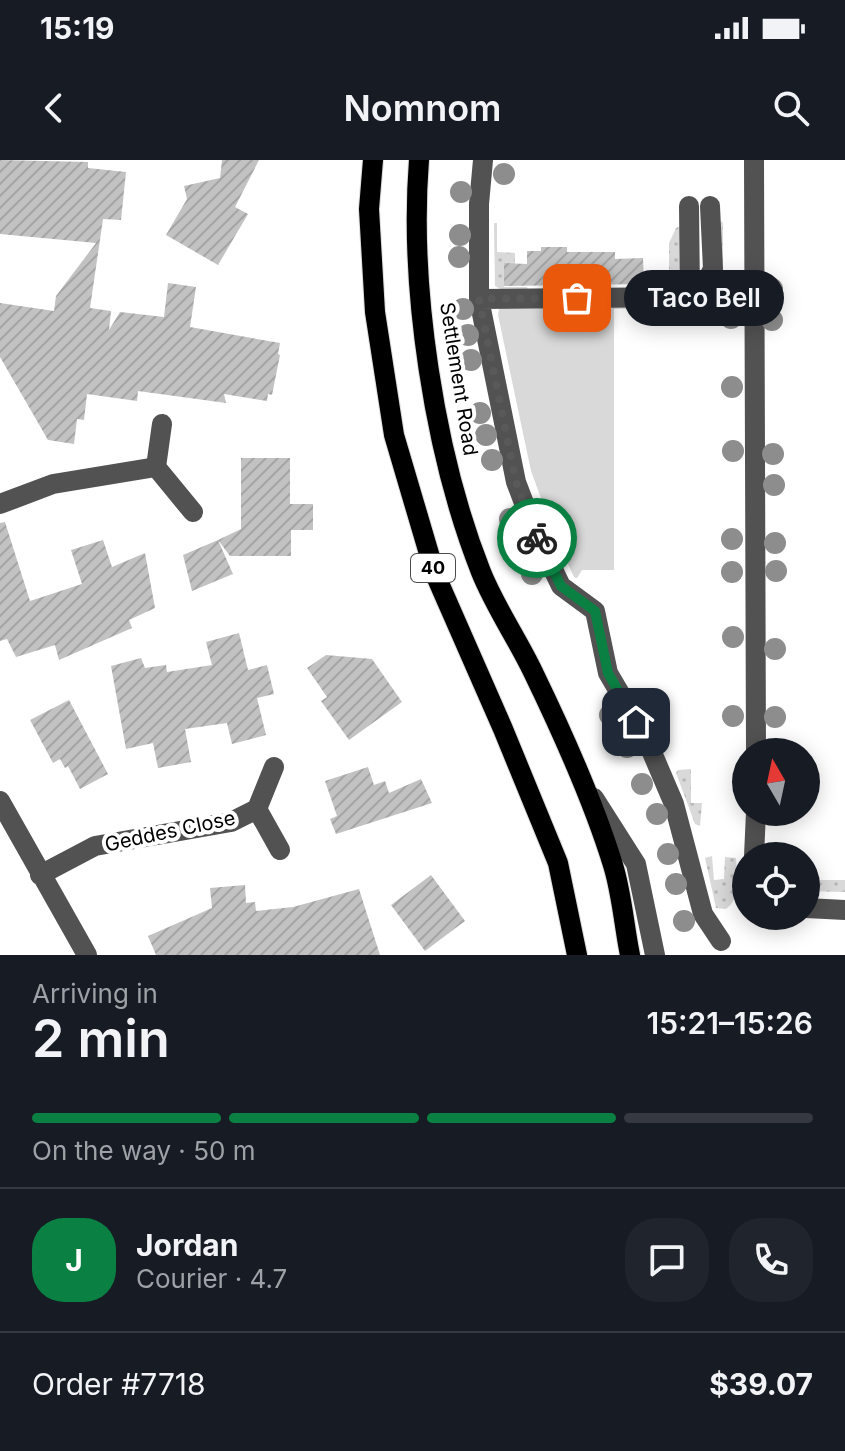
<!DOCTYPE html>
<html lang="en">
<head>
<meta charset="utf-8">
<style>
	:root { --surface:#171b24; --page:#20242c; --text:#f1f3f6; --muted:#9ea1a6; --line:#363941; --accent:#0b8043 }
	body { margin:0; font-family:Inter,sans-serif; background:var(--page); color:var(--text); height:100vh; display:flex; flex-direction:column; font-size:30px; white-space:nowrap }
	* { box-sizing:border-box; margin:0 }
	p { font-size:26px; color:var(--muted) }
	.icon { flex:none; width:44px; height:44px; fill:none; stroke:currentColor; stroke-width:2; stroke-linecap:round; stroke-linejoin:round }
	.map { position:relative; height:795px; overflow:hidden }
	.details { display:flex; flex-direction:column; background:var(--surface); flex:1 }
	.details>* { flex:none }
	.needle { width:52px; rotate:351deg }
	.buttons { position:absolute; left:732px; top:578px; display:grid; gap:16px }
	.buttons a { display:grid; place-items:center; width:88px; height:88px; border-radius:50%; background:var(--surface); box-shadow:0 4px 20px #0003; font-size:40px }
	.pin { position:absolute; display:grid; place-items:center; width:68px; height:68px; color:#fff; margin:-34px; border-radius:16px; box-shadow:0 4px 12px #0006 }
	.courier { position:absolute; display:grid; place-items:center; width:80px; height:80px; margin:-40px; border:6px solid #0b8043; border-radius:50%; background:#fff; color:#222; box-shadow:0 2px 10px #0007 }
	.bubble { position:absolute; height:56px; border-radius:28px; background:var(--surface); box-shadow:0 4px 20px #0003; font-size:26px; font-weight:600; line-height:56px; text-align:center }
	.overview em { font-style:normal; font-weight:600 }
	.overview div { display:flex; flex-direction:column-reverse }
	.overview { display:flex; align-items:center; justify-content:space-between; height:136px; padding:0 32px }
	h1 { font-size:52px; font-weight:600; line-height:60px }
	.bar { display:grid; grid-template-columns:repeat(4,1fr); gap:12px 8px; align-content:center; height:96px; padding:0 32px }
	.bar i { height:10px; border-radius:6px; background:var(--line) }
	.bar .on { background:var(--accent) }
	.bar p { grid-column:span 4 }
	.line { display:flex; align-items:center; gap:20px; padding:0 32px; border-top:2px solid var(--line) }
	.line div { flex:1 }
	.round { display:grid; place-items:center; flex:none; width:84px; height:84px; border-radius:32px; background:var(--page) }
	.status { display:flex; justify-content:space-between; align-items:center; height:56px; padding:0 40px; background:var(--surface); direction:ltr }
	.status svg { height:22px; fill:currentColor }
	header { display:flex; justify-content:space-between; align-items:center; height:104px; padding:0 32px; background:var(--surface); font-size:36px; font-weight:600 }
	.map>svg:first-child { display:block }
</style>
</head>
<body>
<div class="status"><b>15:19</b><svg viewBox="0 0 49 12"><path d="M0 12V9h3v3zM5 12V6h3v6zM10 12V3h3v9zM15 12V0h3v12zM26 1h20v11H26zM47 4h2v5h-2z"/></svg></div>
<header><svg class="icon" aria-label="back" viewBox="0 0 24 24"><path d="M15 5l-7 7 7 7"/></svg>Nomnom<svg class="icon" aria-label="search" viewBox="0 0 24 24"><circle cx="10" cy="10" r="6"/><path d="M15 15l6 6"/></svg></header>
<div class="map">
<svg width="845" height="795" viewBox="0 0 845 795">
	<defs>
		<pattern id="park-dots" width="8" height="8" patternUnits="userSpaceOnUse" patternTransform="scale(2)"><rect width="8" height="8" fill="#d9d9d9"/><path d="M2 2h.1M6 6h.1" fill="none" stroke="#b8b8b8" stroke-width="1.8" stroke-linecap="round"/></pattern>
		<pattern id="building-hatch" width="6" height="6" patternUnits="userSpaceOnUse" patternTransform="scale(2)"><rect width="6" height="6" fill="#c2c2c2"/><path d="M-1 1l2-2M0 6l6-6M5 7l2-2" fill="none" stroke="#a5a5a5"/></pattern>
	</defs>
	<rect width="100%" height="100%" fill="#fff"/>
	<path fill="#d9d9d9" d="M614 145V410H582L577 418 574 417 556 379 531 311 498 155 499 149 505 146 582 148Z"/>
	<path fill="url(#park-dots)" d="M721 61 723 63V134L705 147 613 149 614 145 696 142Z
		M494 63H497V92L515 93V104H504V127H527L528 130H502L495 126Z
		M680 66C682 107 695 128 644 130V118H669V83L676 68Z
		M638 532H656V556H667V580H661L636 535Z
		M691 609V643H702L700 666 695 664 676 613 678 610Z
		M712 696 714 720 724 719 725 697 736 698C737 716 742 737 726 749L716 748 705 698Z
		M806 720H845V732L806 731Z"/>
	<path fill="url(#building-hatch)" d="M0 0 88 2V8L126 12 121 60 103 59 90 148 111 151 109 170 120 152 164 157 168 123 196 127 190 167 280 183 278 194 280 195 272 235 268 234 267 241 224 234 226 243 138 231 137 241 87 234 84 260 77 259 74 284 48 280 0 197V143L54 151 56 136 96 83 0 74Z
		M222 0H259L235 47 248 54 218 105 166 75 187 39 184 26 220 18Z
		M541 87H567V92H615V99L643 98 644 124 504 126V103L527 104V91H541Z
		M241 298H290V344H313V370H291V396H230L218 380 241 369Z
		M5 362 30 441 82 424 71 390 103 380 112 407 145 393 155 448 129 460 132 468 59 500 55 485 16 497 7 479 0 481V363Z
		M218 380 233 414 192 431 183 395Z
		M239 473 248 510 267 505 274 534 257 538 266 575 232 584 227 563 185 569 191 602 158 608 153 583 126 589 111 506 141 498 145 508 166 505 167 512 212 505 206 482Z
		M326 495 372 499 402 542 349 580 321 541 327 537 307 508Z
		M69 540 108 614 80 629 68 606 65 608 60 599 53 603 30 560Z
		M368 607 374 625 385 621 389 633 421 619 432 643 336 674 330 659 337 656 325 621Z
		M431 715 465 761 425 791 391 745Z
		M245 725 246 743 255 742 256 751 293 747 359 729 380 795H156L148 776 212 748 210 728Z"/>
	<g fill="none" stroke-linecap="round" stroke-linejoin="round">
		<g stroke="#dbdbdb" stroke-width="22">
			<path id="major" d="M373 0 369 49 375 152 394 275 435 414 503 569 558 703 577 795
				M419 0C409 127 434 293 481 412 495 447 518 480 534 514 564 576 593 640 613 705 622 734 624 766 630 795"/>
		</g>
		<path stroke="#525252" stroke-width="20" d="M483 0 479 44V139L516 322 535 372 561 426 595 451 608 513 645 576 674 644 703 754 721 781
			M754 0 756 592
			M689 46 690 134
			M479 139 682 137 702 130 713 109 710 46
			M162 264 156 307 193 352
			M0 344 53 324 156 307
			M274 607 257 649 280 690
			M594 638 636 704 655 795
			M0 641 87 795
			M754 696 756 652
			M40 715 95 686 231 662 257 649
			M806 748 845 750"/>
		<use href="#major" stroke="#000" stroke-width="20"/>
	</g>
	<g fill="#8d8d8d">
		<circle cx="504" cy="14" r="11"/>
		<circle cx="461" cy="32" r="11"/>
		<circle cx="460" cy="75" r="11"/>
		<circle cx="459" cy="97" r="11"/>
		<circle cx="772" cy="129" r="11"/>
		<circle cx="463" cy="149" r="11"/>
		<circle cx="731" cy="158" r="11"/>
		<circle cx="772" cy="160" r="11"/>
		<circle cx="468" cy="175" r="11"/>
		<circle cx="471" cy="200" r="11"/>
		<circle cx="732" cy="227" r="11"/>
		<circle cx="480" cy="253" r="11"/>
		<circle cx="486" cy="275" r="11"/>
		<circle cx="733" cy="291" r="11"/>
		<circle cx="773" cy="294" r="11"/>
		<circle cx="492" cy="300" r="11"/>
		<circle cx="774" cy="325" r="11"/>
		<circle cx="510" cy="359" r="11"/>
		<circle cx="732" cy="379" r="11"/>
		<circle cx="775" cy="383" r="11"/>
		<circle cx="519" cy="384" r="11"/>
		<circle cx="776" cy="411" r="11"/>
		<circle cx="732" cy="412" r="11"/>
		<circle cx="532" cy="414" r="11"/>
		<circle cx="733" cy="477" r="11"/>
		<circle cx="775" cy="489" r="11"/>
		<circle cx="610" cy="555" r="11"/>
		<circle cx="733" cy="556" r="11"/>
		<circle cx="775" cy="557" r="11"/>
		<circle cx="627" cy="587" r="11"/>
		<circle cx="642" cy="624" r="11"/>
		<circle cx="657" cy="654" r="11"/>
		<circle cx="668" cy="694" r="11"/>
		<circle cx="676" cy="724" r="11"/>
		<circle cx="684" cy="761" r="11"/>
	</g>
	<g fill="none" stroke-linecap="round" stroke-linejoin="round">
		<path stroke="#595959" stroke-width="8" stroke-dasharray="0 14.4" d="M537 378 516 322 479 139 577 138"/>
		<path stroke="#0b8043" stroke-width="10" d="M537 378 561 426 595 451 608 513 636 562"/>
	</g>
	<g text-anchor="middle" stroke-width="8" stroke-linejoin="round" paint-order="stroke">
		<rect fill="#fff" stroke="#4c4c4c" stroke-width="2" x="411" y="394" width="44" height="28" rx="6"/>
		<g font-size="18" font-weight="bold" fill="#000">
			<text x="433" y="414">40</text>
		</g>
		<g font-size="20" fill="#000" stroke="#fff">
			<text transform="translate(459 219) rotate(81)" y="7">Settlement Road</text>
			<text transform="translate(170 671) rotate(-12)" y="7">Geddes Close</text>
		</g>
	</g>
</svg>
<div class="buttons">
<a><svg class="needle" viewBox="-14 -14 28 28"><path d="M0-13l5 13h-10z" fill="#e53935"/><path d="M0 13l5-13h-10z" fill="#9ea1a6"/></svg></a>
<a><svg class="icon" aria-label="locate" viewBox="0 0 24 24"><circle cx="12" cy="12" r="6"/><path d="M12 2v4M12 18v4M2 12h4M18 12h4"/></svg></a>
</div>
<div class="pin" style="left:577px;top:138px;background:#ea580c"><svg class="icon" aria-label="bag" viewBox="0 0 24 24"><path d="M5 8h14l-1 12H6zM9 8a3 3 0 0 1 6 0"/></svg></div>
<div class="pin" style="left:636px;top:562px;background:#1f2937"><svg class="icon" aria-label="home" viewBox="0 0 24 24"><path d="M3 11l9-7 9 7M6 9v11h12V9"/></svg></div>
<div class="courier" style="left:537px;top:378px"><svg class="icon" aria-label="bike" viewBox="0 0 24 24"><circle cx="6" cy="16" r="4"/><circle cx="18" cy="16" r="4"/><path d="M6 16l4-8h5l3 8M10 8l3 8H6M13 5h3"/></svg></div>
<div class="bubble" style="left:624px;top:110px;width:160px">Taco Bell</div>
</div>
<section class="details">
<div class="overview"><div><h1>2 min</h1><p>Arriving in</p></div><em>15:21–15:26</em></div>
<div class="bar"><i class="on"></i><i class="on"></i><i class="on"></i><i></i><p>On the way · 50 m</p></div>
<div class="line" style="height:144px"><b class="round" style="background:var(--accent);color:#fff">J</b><div><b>Jordan</b><p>Courier · 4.7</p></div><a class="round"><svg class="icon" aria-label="chat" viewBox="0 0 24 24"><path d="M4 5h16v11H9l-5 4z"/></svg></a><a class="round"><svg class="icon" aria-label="phone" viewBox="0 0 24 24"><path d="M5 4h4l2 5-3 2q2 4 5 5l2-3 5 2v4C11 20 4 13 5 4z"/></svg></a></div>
<div class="line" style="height:104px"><div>Order #7718</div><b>$39.07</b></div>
</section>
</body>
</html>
